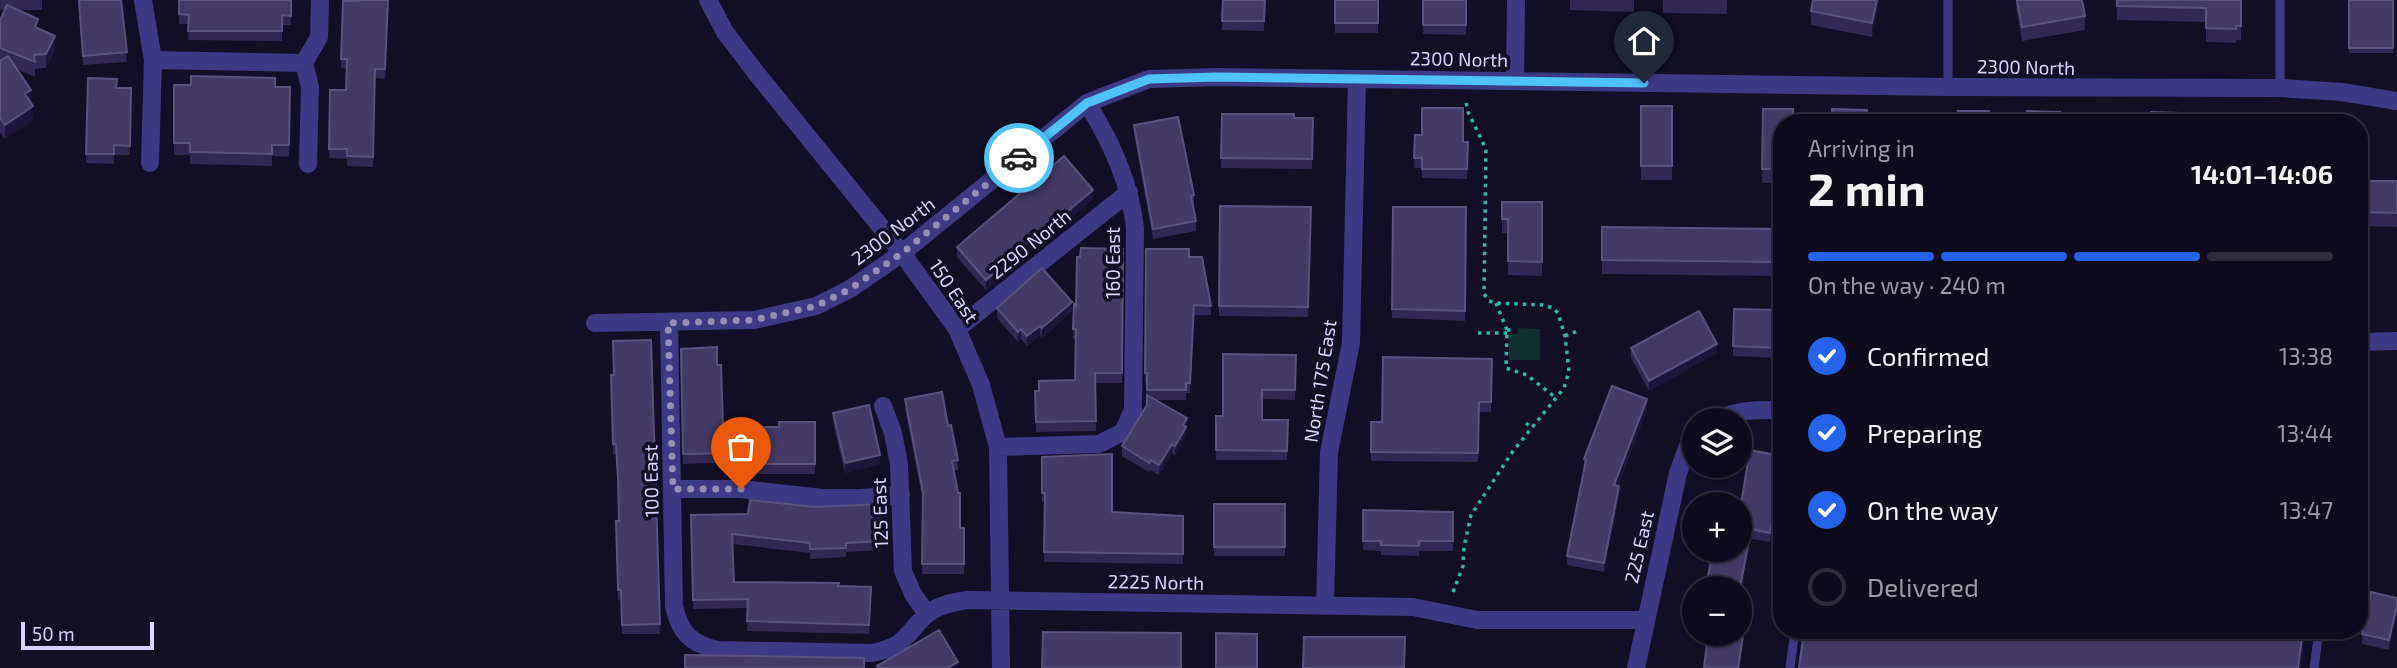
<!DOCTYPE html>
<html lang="en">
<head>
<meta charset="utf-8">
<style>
	:root { --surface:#0e0b1c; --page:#1c1929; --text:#f1f3f6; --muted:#9b9ba3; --line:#2e2b3b; --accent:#2563eb }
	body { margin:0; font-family:"Exo 2",sans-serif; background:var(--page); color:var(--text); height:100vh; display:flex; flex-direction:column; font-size:26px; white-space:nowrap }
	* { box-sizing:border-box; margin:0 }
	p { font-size:23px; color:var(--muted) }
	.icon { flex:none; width:38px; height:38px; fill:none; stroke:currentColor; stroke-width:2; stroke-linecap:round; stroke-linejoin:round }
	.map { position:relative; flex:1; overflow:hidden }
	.sheet { position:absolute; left:1773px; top:114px; width:595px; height:525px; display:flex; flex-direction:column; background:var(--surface); border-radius:28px; box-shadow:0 2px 5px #0004,0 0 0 2px var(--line) }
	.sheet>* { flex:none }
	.buttons { position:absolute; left:1682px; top:408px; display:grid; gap:14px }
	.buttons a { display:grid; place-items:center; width:70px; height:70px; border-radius:50%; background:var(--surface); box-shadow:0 2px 5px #0004,0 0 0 2px var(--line); font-size:35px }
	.scale { position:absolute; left:21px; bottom:18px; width:133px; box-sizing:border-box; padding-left:7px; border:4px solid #d9d4ff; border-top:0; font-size:19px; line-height:24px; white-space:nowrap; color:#d9d4ff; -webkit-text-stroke:5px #130f26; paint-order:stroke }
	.pin { position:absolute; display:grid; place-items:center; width:60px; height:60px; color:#fff; margin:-72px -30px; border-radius:50% 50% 50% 0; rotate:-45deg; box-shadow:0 0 7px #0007 }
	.pin .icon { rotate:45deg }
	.courier { position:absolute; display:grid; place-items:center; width:70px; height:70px; margin:-35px; border:5px solid #4fc3f7; border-radius:50%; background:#fff; color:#222; box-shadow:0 2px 9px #0007 }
	.overview em { font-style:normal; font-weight:700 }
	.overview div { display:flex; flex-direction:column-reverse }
	.overview { display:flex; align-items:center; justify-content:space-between; height:119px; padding:0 35px }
	h1 { font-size:46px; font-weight:700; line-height:52px }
	.bar { display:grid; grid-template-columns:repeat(4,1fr); gap:10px 7px; align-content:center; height:84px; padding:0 35px }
	.bar i { height:9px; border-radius:5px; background:var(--line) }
	.bar .selected { background:var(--accent) }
	.bar p { grid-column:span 4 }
	ol { padding:0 35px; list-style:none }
	li { display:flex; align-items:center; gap:21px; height:77px }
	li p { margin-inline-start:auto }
	li .icon { padding:7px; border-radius:50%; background:var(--accent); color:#fff; stroke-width:4 }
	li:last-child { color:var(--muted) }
	li i { width:38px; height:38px; border:4px solid var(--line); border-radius:50% }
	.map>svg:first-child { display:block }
</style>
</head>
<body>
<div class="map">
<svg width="2397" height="668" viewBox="0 0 2397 668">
	<rect width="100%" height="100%" fill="#130f26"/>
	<path fill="#12302f" d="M1518 328 1540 329V360H1509V333L1517 334Z"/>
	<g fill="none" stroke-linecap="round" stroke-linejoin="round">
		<path stroke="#2fb8b0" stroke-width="3.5" stroke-dasharray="3.5 5" stroke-linecap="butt" d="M1496 303 1507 330 1506 368 1527 375 1556 398
			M1507 330H1515
			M1478 333H1507
			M1565 336 1580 330
			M1526 423 1532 428
			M1453 592 1463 566 1464 547 1471 515 1513 451 1564 388 1569 371 1565 336 1558 313 1553 308 1543 305 1496 303 1489 301 1484 294 1486 149 1468 112 1466 102"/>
		<path stroke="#3d3a85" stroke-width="9" d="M2280 0V88
			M1948 87V0
			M1790 668 1795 630
			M2314 668 2319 630"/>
		<path stroke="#3d3a85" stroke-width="18" d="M143 0 153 60 150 163
			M708 0 725 32 757 74 902 253 957 329 981 385 998 447 1001 668
			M153 60 304 63
			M1515 81 1516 0
			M308 164 310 87 304 63 319 37 320 0
			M595 323 754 320 816 306 850 289 902 253 1087 103 1149 79 1217 77 1948 87 2280 88 2342 92 2397 101
			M669 323 674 606C680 633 690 643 717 650L872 653C906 646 903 637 926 615 937 605 953 602 968 600L1413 607 1477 620H1645
			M957 329 1129 192
			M2359 342 2397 341
			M883 406 893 433 899 464 903 571 913 594 927 614
			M1718 420C1737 409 1760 410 1782 410
			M998 447 1099 444 1123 432 1133 410 1135 228C1130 182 1111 141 1087 103
			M673 489H741L822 498H860L901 495
			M1325 605 1329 452 1351 343 1357 79
			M1636 668 1678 473 1687 448 1694 439"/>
	</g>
	<path fill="#312854" d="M0 0H42V10H18L38 29 55 50 46 68 35 69V77L17 69 31 103 33 120 5 139 0 133V20L5 10H0Z
		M78 0H121L127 62 83 65Z
		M179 0H291V25H282V41L188 40 189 24H179Z
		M388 0 385 79 375 78 373 167 347 166V159L329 158 330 90H346L347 69 341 68 343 1Z
		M1223 0H1265L1264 31 1222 30Z
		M1335 0H1378V33H1335Z
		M1423 0H1466V35L1423 34Z
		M1570 0H1634V12L1570 10Z
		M1663 0H1727V14L1663 13Z
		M1879 0 1872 37 1811 25V11Z
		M2016 0H2082L2085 16V30L2022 41 2016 7Z
		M2117 0H2242L2241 40H2236V43L2206 42V22L2117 20Z
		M2349 0H2393V53H2349Z
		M88 78 116 88H131L130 155H114V164L86 163Z
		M174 85 290 87 289 157 272 156V166L190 164V155H174Z
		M1641 106H1672V180H1641Z
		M1763 109 1782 122V183H1762Z
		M1222 114 1313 118 1312 169 1221 168Z
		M1134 125 1194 195V205H1193L1196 221V231L1153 239 1134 134Z
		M1415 135 1468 142 1467 179 1422 178V168H1414Z
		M2359 181H2397V227L2359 226Z
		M1093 199 986 290 957 257V247Z
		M1502 202H1542V276L1508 275V233H1502Z
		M1220 206 1311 207 1308 317 1219 316Z
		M1466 207 1465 321 1392 318V309Z
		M1602 227 1782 229V276L1602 274Z
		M1123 249 1122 383H1096V431L1036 432 1035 391H1039L1075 380V339L1073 338 1074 304 1076 306Z
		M1146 249 1189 257 1211 306V315H1194L1190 393H1186V400H1156L1187 418 1186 437 1175 455 1172 453 1159 475 1151 470 1149 472 1122 456V446L1147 405V383H1145Z
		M997 308 1072 311 1042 338 1040 335 1027 346 1021 339 1018 342 997 318Z
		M1734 309 1782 310V358L1733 356Z
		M651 340 660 634H622L621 599 618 600 616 531 619 521 618 489 616 454H613L611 375H614Z
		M1631 348 1717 353 1649 391 1631 358Z
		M681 349 717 365 723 427H779L815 422V474H743V462L683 464Z
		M1296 355 1295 400 1262 399V420H1288L1287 460H1216V416H1223Z
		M1492 359 1491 412H1479L1478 462 1371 461V422H1382Z
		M905 399 948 426 958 460V470H954L960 528H964V574H922L923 502 905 409Z
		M1647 409 1618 486 1619 496 1604 572 1567 565V556L1584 469V459Z
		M833 413 880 464 845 473 833 423Z
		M1782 456 1770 542 1751 539 1740 598V588L1707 581 1740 550Z
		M1042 457 1112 512 1183 516V564L1044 562V502H1042Z
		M1214 504H1285V556H1214Z
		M1363 510 1453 512V551H1419V556L1381 555V551L1363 550Z
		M691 515 882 541V550L846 552V557L810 559V553L733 544 734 582 871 587 869 634 747 631 748 608 693 609Z
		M2397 598 2389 650 2362 644V634Z"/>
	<path fill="#1d163a" d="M1877 0H1879V2L1872 37V23Z
		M55 36V50L46 68V54Z
		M31 90V104L25 94Z
		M33 106V120L5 139V125Z
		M1093 190V199L986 290V280Z
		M1072 302V311L1042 338V328Z
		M1040 326V335L1027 346V336Z
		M1021 329V339L1018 342V332Z
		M1717 344V353L1649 391V381Z
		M1647 399V409L1614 495V485Z
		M1187 418 1186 437 1175 455V446L1183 425Z
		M1172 444V453L1159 475V465Z
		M880 455V464L845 473V463Z
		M1782 469V478L1770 542V533Z
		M1619 486V496L1604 572V563Z
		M1751 529V539L1740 598V588Z
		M2397 606V616L2389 650V640Z
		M2303 630H2305L2301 668H2298Z
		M1743 636V646L1740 668H1738Z
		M958 662V668H947Z"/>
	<path fill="#433a66" stroke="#5a527e" stroke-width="2" d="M79 0H121L127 52 83 56Z
		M179 0H291V16L282 15V31H188L189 15 179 14Z
		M358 0H388L385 69H375L373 157 347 156V149H329L330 90H346L347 59H341L343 1H358Z
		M1223 0H1265L1264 21H1222Z
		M1335 0H1378V23H1335Z
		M1423 0H1466V25H1423Z
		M1813 0H1877L1872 23 1811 11Z
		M2017 0H2082L2085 16 2022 27Z
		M2117 0H2241V26H2236V29L2206 28V8L2117 6Z
		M2349 0H2393V48H2349Z
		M7 5 38 19 35 27 55 36 46 54 34 55 35 62 0 48V20Z
		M8 56 31 90 25 94 33 106 5 125 0 118V61Z
		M191 76 275 78V87H290L289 145H272V154L190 152V143H174V85H191Z
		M88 78 117 79 116 88H131L130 146 114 145V154H86Z
		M1641 106H1672V166H1641Z
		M1422 108H1463V142H1468L1467 169H1422V158H1414L1415 135H1422Z
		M1763 109H1793V122H1782V169H1762Z
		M1832 109 1867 110 1866 122H1832Z
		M1958 111H1989V122H1958Z
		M2027 111 2060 112 2059 122H2026Z
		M2151 112 2181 113V122H2151Z
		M2213 113 2253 114V122H2213Z
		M1222 114H1294V118H1313L1312 159 1221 158Z
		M1178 117 1194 195 1191 196 1196 221 1153 229 1134 125Z
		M1064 156 1093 190 986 280 957 247Z
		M2359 181H2397V213L2359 212Z
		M1502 202H1542V262L1508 261V219H1502Z
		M1220 206 1311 207 1308 307 1219 306Z
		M1393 207H1466L1465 311 1392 309Z
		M1602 227 1782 229V262L1602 260Z
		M1081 248 1123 249 1122 373H1095L1096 421 1036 422 1035 391H1039V381L1075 380 1076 329H1073L1074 304 1076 306 1077 257H1080Z
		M1146 249H1189V257H1202L1211 306 1194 305 1190 383H1186V390H1147V373H1145Z
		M1042 268 1072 302 1042 328 1040 326 1027 336 1021 329 1018 332 997 308Z
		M1734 309 1782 310V348L1733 346Z
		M1699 311 1717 344 1649 381 1631 348Z
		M651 340 660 624 622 625 621 590H618L616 521H619L618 479 616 444H613L611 375H614L613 341Z
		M717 347V365H721L723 427H779V422H815V464H743V453L683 454 681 349Z
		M1223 354 1296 355 1295 390H1262V420H1288L1287 451 1216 450V416H1223Z
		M1383 357 1492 359 1491 402H1479L1478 453 1371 452V422H1382Z
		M1612 386 1647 399 1614 485 1619 486 1604 563 1567 556 1586 460 1584 459Z
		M942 392 948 426 951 425 958 460 952 461 958 493H960V528H964V564H922L923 492 905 399Z
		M1147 395 1187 418 1183 425 1186 427 1175 446 1172 444 1159 465 1151 460 1149 463 1122 446 1147 405Z
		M869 405 880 455 845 463 833 413Z
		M1750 450 1782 456V469L1770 533 1751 529 1740 588H1703L1704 580 1707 581 1713 550H1740V510Z
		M1112 454V512L1183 516V554L1044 552 1045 493H1042V457Z
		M750 500 815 507 880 504 882 541 846 543V548L810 549V543L732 534 734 582 839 583 838 586 871 587 869 625 747 621 748 599 693 600 691 515 748 514Z
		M1214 504H1285V547H1214Z
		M1363 510 1453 512V541H1419V546L1381 545V541H1363Z
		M2371 592 2397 598V606L2389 640 2362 634Z
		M939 630 958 662 947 668H879L877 666Z
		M1804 630H2303L2298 668H1799Z
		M1043 632 1181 633V668H1042Z
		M1216 633 1257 634V668H1216Z
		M1708 634H1731H1730L1743 636 1738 668H1704Z
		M1304 637H1405L1404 668H1303Z
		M685 655 864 658V668H685Z"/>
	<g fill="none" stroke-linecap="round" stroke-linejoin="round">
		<path stroke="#948fb3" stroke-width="7" stroke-dasharray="0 12.6" d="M741 489H673L668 323 754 320 816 306 850 289 902 253 1019 158"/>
		<path stroke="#4fc3f7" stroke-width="9" d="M1019 158 1087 103 1149 79 1217 77 1644 83"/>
	</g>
	<g text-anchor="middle" stroke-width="7" stroke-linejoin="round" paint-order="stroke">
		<g font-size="19" fill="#d9d4ff" stroke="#130f26">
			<text transform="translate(1459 59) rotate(1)" y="7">2300 North</text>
			<text transform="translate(2026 67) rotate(1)" y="7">2300 North</text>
			<text transform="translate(893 231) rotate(-37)" y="7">2300 North</text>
			<text transform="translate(1030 244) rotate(-39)" y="7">2290 North</text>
			<text transform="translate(1113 263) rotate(-90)" y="7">160 East</text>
			<text transform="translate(954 291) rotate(56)" y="7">150 East</text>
			<text transform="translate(1320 381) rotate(-81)" y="7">North 175 East</text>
			<text transform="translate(651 481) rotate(-91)" y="7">100 East</text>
			<text transform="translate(880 513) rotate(-92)" y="7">125 East</text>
			<text transform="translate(1639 547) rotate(-77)" y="7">225 East</text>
			<text transform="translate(1156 582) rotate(1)" y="7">2225 North</text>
		</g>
	</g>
</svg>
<div class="buttons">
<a><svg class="icon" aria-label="layers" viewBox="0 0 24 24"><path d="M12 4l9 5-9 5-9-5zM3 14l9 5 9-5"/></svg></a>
<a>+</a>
<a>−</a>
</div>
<div class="scale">50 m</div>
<div class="pin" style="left:741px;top:489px;background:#ea580c"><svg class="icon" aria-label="bag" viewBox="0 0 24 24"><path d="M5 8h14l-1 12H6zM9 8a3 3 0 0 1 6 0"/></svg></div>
<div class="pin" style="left:1644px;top:83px;background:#1f2937"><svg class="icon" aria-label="home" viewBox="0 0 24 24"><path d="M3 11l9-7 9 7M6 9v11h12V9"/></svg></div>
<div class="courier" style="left:1019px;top:158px"><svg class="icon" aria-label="car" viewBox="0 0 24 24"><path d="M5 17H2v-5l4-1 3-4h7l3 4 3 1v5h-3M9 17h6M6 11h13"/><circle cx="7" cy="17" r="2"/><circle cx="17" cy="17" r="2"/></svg></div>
<section class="sheet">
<div class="overview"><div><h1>2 min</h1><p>Arriving in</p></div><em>14:01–14:06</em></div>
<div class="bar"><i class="selected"></i><i class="selected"></i><i class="selected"></i><i></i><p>On the way · 240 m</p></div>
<ol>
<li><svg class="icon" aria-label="check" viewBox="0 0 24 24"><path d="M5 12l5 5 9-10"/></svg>Confirmed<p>13:38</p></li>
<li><svg class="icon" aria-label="check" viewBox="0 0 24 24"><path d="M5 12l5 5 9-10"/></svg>Preparing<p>13:44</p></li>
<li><svg class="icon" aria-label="check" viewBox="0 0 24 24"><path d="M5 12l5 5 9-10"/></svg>On the way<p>13:47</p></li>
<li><i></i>Delivered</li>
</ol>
</section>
</div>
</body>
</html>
